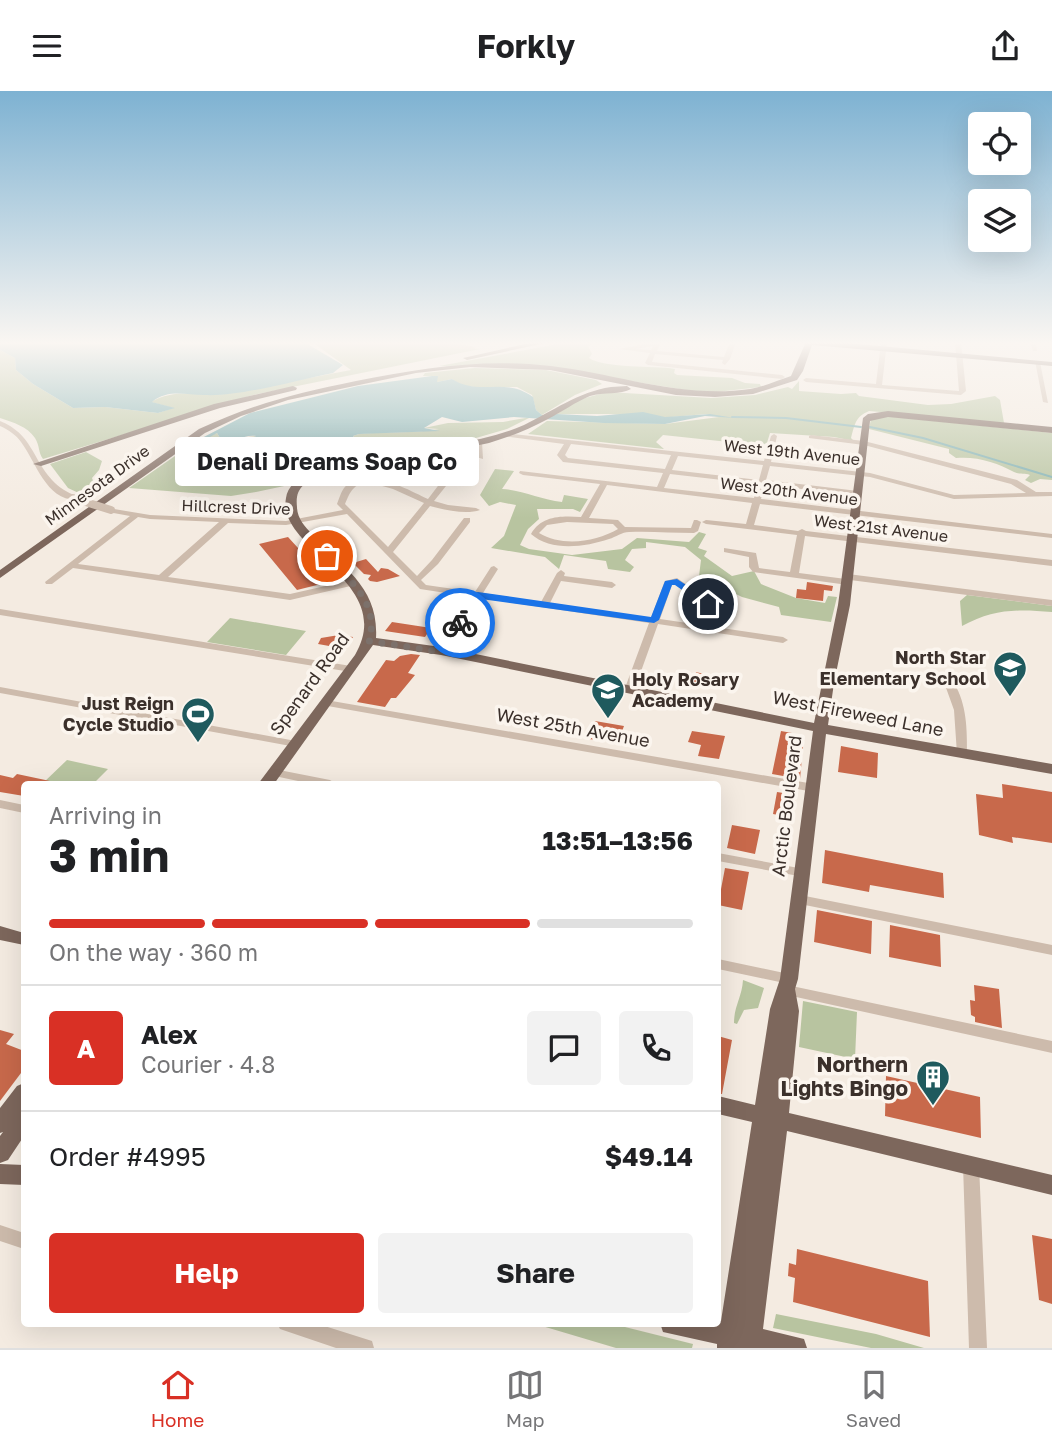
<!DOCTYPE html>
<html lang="en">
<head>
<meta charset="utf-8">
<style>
	:root { --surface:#fff; --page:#f2f2f2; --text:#202124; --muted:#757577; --line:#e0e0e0; --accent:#d93025 }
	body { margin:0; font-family:"Golos Text",sans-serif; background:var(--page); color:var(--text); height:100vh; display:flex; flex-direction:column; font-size:26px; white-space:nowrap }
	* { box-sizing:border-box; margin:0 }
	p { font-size:23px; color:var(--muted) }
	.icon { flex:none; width:38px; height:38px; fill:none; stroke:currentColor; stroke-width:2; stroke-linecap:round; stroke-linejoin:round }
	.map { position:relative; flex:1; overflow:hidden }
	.sheet { position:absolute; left:21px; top:690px; width:700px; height:546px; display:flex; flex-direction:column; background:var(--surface); border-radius:7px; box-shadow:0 7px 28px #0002 }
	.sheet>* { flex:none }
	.tools { position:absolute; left:968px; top:21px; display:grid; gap:14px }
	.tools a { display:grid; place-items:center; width:63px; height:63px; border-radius:7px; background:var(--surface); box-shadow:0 7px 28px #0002; font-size:35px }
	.pin { position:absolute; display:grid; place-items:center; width:60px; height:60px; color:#fff; margin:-30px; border:4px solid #fff; border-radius:50%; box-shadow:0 2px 7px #0007 }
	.courier { position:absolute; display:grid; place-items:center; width:70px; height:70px; margin:-35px; border:5px solid #1a73e8; border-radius:50%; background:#fff; color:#222; box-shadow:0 2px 9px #0007 }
	.bubble { position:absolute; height:49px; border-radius:7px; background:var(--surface); box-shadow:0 7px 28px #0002; font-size:23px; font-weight:700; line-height:49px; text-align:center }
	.headline em { font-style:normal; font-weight:700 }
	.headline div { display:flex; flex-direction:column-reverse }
	.headline { display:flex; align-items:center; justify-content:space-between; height:119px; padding:0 28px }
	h1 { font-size:46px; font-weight:700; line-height:52px }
	.bar { display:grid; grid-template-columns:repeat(4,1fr); gap:10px 7px; align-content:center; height:84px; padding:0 28px }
	.bar i { height:9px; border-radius:5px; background:var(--line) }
	.bar .on { background:var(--accent) }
	.bar p { grid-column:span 4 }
	.line { display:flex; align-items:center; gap:18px; padding:0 28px; border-top:2px solid var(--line) }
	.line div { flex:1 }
	.round { display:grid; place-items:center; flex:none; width:74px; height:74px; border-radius:7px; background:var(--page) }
	.action { display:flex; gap:14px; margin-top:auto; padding:14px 28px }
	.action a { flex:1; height:80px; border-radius:7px; background:var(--accent); color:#fff; font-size:28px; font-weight:700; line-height:80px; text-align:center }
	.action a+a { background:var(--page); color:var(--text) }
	header { display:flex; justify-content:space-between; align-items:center; height:91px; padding:0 28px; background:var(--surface); font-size:32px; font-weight:700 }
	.menu { display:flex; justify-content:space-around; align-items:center; height:98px; border-top:2px solid var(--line); background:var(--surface); font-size:19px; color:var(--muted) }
	.menu a { display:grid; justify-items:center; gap:4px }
	.menu .on { color:var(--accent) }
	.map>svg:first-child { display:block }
</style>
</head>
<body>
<header><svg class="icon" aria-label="menu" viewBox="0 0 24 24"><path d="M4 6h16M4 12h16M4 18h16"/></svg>Forkly<svg class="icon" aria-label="share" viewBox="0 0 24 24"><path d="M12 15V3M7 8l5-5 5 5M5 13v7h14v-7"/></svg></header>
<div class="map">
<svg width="1052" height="1257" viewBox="0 0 1052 1257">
	<rect width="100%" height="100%" fill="#f4ebe1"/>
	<path fill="#b8c4a0" d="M312 251H395L480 258 253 304 43 368C38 361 40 355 35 347 27 335 14 332 0 327V259L15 267 16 279 33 293 73 317 105 316 158 322 173 317 151 311C174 297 200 305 225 303L351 279Z
		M569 251H598L588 255 592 263 589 267C607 278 652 274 675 278L674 282 677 284 732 287 745 292 760 293 761 296 716 301 692 300 531 274 439 275Z
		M475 277 546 279 596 289 602 293 575 304 542 324 536 319 532 304 517 296H474L460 294 452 288 437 291V285H423L425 282Z
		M799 290V300L841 303 856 302 859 305 928 314 951 313 995 305 1000 309 1004 332 869 320C855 326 855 333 851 347L854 350 834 346 770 342 766 355 663 344 656 351 664 358 528 343 547 330 665 333 719 326 706 323 660 327 611 323H557L578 309 607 301 711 307 755 304 788 296 792 298Z
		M885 325 1052 342V389L1040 388 1031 392 1025 389 1030 384C1024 382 1020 384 1014 381 998 372 977 365 956 367L949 362V358L869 338 871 328Z
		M531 326 507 338 462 351 376 363 325 375 289 394 256 401 231 405 129 397 198 349 217 342 220 347 215 350 257 345 243 351 244 353 280 352 244 366 221 370 202 365 199 367 236 373 255 371 319 355 353 350 356 348 353 345 359 343C385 340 412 343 439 338L424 337 448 332 503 331Z
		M86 361 102 370 99 379 92 387 96 397 85 405 68 397 50 373Z
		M495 378 514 380 502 398C523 399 541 409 562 411L564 404 588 408 580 421 573 418H537L539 428 528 438 520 454 529 458 572 464 622 458 637 447 689 451 699 441 706 443 698 457 707 460 704 465 732 485 754 480 761 493 796 507 825 512 828 505 837 506 831 531 781 524 779 516 742 506 699 485 701 469 685 456 646 451V457L632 458 625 469 634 476 630 481 608 478 606 470 564 464 559 478 545 466 491 457 504 445 516 414 500 411 489 415 480 404Z
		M967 504 1052 515V521C1016 518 994 518 962 535L960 510Z
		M230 527 306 540 286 564 207 551Z
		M67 669 108 678 93 693H42Z
		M743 889 764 897 758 917 744 919 737 933 734 932C734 915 742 906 743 889Z
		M803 910 857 921 855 968 799 956Z
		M776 1223 876 1243 924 1257H871L773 1237Z
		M532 1232H609L693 1253 692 1257H616Z"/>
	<path fill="#7fb0b2" d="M0 251H304L343 274 333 282C297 289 240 306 204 304 185 304 168 298 152 311L175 317 158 322 105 316 73 317 33 293 16 279 15 267 0 259Z
		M432 285H438L437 291 452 288C480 306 504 285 533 306L536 319 542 324 550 325 557 323 597 325 643 321 665 326 710 323 735 327 705 325 665 333 604 332 514 326 462 331 442 326 424 337 440 340 359 343 353 345 356 349 353 350C341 353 327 353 315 356 273 365 242 377 199 368L202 365 221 370 244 366 280 354 274 351 242 352 256 345C242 343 229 355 213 352L220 347 217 342 203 350 198 349 250 322 358 295Z"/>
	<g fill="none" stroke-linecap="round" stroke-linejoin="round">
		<path stroke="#7fb0b2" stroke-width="2" d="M732 326 786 327 861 336
			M870 336 923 347 1052 386"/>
	</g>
	<path fill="#c8694b" d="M288 446 329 491 297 499 259 453Z
		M366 468 378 481 381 477 388 478 400 485 377 491 370 490 368 488 371 484 364 483 353 472Z
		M807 491 833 495 832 500 824 499 823 510 796 507 797 498 806 499Z
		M392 531 431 537 425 546 385 540Z
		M339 544 353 546 346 558 318 553 321 547Z
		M411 563 420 564 408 582 415 584 396 607H391L385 616 357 611 386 569 394 570 400 565Z
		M696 581 724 588 722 595 693 592Z
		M595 630 624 635 618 651 588 648Z
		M692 640 725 645 719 668 698 665 701 654 688 651Z
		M781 640 792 642 790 651 803 655 800 688 772 683Z
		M841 655 878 662 877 687 838 681Z
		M17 683 50 690V693H24V705L0 701V684L13 687Z
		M1002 693 1052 701V752L1012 746 1013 752 979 744 976 703 1003 707Z
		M777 701 796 704 793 727 773 723Z
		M732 734 760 739 755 763 727 757Z
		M825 759 943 782 944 807 870 794 869 801 822 792Z
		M725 777 749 781 742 819 718 814Z
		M817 819 872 830 871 863 814 851Z
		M890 834 940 844 941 876 889 866Z
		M974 894 999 898 1002 937 975 931V926L971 924 970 909 975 910Z
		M0 939 14 943 6 953 24 960V978L0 1010Z
		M718 945 732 949 722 1003H718Z
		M886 985 980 1006 981 1047 885 1025Z
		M1032 1144 1052 1148V1213L1039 1209Z
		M797 1158 928 1190 930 1246 793 1211 795 1187 788 1185 789 1172 796 1174Z"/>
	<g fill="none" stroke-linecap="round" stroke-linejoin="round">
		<path fill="#cdbbac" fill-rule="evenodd" d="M406 251H431L472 255 475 257 472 259Z
			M655 251H661L657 260 724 266 730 251H736L730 268 725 274 722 272 723 269 655 263 652 271 782 284 785 286 782 288 648 274 645 272 650 262 619 258ZM653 255 651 259 636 258Z
			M881 251H887L882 294 959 300 955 251H961L966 300 961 304 806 291 803 289 806 287 876 293Z
			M1030 251H1036L1037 260H1033Z
			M1035 270 1040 271 1048 312 1043 311Z
			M0 330C32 343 32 367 52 389 59 397 67 401 76 405V409C46 409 36 371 21 351 16 344 9 339 0 335Z
			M504 342 764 370 771 345 774 343 777 345 771 371 870 382 954 404 1026 402 1011 393 864 354 809 347V345L811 344 864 350 1017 389 1036 401H1052V405L954 408 870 386 770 375 766 389 858 400 862 402 858 404 765 394 761 408 1052 443V447L760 413 754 434 798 440 802 438 806 440 1052 469V475L805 445 799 482 846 488 844 486 848 483 1052 509V515L850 489 852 491 848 494 753 481 749 476V466L724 461V457L756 462 759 477 790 481 797 444 706 433 702 431 706 429 746 433 752 412 607 394 589 427 618 429 625 436 691 437 694 429H697L701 431 698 440 694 442C672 442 650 440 629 441 622 441 616 446 609 448 585 456 551 461 531 443 542 424 562 425 581 426L600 393 523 384 519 382 520 380 657 396 663 382 563 371 557 364 564 353 502 345 501 344ZM571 353 671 364 665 378 568 367 565 364ZM678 365 763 374 759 389 672 379ZM670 383 757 393 754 407 664 397ZM567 431 613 433 618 438C596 451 562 456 539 442L547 434Z
			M477 350 482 351 483 368 476 366Z
			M447 383 454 385 434 410 448 414 476 417 480 419C467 424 444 419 430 415L393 461 417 485 432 469 464 427H470V431L438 473 421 489 426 494 475 501 491 476 494 475 498 478 483 502 541 511 557 482 561 479 565 482 564 485 612 491 616 494 612 497 561 490 550 512 651 527 664 492 665 490 677 487 711 511 733 515 735 517 730 520 705 515 675 493 672 494 660 528 783 546 788 549 783 552 658 533 635 597 630 600 625 597 649 532 480 507 444 562H438L436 560 472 506 420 498 347 423 286 434 228 432 168 486 290 503 352 489 356 492 355 494 290 509 73 477 52 493H46L45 491 130 425 108 421V417L150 424 286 430 343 419 337 413C339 408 341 401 344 397 363 373 407 398 428 408ZM368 391 393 398 424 412 388 456 345 413C351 399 353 394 368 391ZM138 426 150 428 219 431 159 484 78 473Z
			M0 518 351 575 356 578 351 581 0 524Z
			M950 591 954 592C967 614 967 638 967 663L962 666 957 663 954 619 945 594Z
			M0 596 296 650 301 653 296 656 0 602Z
			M326 609 814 693 820 697 814 701 322 614 321 612 322 610Z
			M274 678 330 689 336 693H312L270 684 268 682 270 680Z
			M0 709 24 714V722L0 717Z
			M718 762 804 778 808 779 810 782 808 785 804 786 718 770Z
			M800 804 1052 854V864L795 812 794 809 795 806Z
			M718 868 789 883 794 884 796 888 794 892 789 893 718 878Z
			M787 894 1052 950V962L787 904 782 903 780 899 782 895Z
			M971 1067 977 1069 979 1074 987 1257H969L963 1074 965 1069Z
			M0 1134 24 1142V1158L0 1150Z
			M277 1232H315L372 1250 374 1257H336L280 1238Z"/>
		<path fill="#7d675c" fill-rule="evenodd" d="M534 251H550L467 269 463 267Z
			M803 251H836L1052 271V275L812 254 803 280 797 289 753 303 715 306 676 304 550 279 470 276 416 282 288 309 241 325 205 342 0 487V479L199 338C253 313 297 302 356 290 420 277 485 267 551 275 618 283 682 308 750 298 764 296 778 289 791 285L805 253Z
			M293 295 297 297 296 299 220 317 41 375 33 373 214 313Z
			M611 296 627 295 631 298C621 304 603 301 590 305 575 311 562 321 548 328 529 338 510 346 489 352 440 364 341 359 305 393 297 399 296 407 297 416 297 427 305 436 312 443 343 477 379 496 376 547L441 556 814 632 838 514 863 327 868 323 888 320 1052 336V342L888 326 870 330 850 514 834 592 828 634 1052 673V683L826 643 798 888 795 898 799 920 789 1022 1052 1084V1104L787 1040 763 1238 804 1248 807 1257H717V1253L663 1241 660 1232H718V1229L721 1230 752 1031 718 1023V1005L755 1014 770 918 780 888 813 640 441 564 373 554 274 693H258L355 564C398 490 276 459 286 407 294 362 416 358 452 353 476 350 501 344 524 334 553 320 578 301 611 296Z
			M0 835 24 842V854L0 849Z
			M24 992V1016L21 1021 24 1020V1045L8 1069 0 1072V1045L3 1041 0 1042V1017L17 995Z
			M0 1073 24 1074V1094L0 1093Z"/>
		<path stroke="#cdbbac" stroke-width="8" d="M73 407 111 419"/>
	</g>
	<linearGradient id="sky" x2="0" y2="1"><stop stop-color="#7eb2d2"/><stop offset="0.59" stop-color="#faf6f2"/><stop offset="1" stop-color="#faf6f2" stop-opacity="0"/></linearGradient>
	<rect width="1052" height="427" fill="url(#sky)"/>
	<path fill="#1a73e8" d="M677 488 712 511V515H705L675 494H672L659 529 654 532 481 508 463 535 455 532 474 502 478 501 651 526 665 490Z"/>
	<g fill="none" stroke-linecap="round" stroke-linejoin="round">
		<path stroke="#7c716b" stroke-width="7" stroke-dasharray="0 12.6" d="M327 465C350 490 380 512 369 550L441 561 460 532"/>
	</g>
	<defs>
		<g id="school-pin" transform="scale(1.75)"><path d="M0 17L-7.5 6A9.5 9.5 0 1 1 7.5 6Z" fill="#1f5a5e" stroke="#fbf5ee"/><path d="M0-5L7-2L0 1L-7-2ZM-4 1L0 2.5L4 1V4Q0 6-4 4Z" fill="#fff"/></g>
		<g id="stadium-pin" transform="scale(1.75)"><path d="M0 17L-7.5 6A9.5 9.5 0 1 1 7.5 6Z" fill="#1f5a5e" stroke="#fbf5ee"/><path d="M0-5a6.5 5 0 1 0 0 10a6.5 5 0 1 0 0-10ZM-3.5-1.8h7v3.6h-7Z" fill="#fff"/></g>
		<g id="building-pin" transform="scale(1.75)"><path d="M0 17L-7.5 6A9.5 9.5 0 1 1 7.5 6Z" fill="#1f5a5e" stroke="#fbf5ee"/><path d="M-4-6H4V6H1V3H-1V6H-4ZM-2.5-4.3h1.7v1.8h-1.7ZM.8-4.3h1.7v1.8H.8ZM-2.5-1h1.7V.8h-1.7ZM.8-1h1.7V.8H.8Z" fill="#fff"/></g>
	</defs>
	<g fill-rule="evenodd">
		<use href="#school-pin" x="1010" y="577"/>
		<use href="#school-pin" x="608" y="599"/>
		<use href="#stadium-pin" x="198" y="623"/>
		<use href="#building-pin" x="933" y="986"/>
	</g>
	<g text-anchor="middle" stroke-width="7" stroke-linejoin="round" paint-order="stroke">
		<g font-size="16" fill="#3b302b" stroke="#fbf5ee">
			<text transform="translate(792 361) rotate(6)" y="6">West 19th Avenue</text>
			<text transform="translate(97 394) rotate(-36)" y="6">Minnesota Drive</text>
			<text transform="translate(789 400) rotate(7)" y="6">West 20th Avenue</text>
			<text transform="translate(236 416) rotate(2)" y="6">Hillcrest Drive</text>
			<text transform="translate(881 437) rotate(7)" y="6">West 21st Avenue</text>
		</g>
		<g font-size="18" font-weight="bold" fill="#3b302b" stroke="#fbf5ee" text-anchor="end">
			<text x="986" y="573">North Star<tspan x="986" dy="21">Elementary School</tspan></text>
			<text x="632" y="595" text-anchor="start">Holy Rosary<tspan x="632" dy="21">Academy</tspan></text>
			<text x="174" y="619">Just Reign<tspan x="174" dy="21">Cycle Studio</tspan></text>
		</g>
		<g font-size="18" fill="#3b302b" stroke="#fbf5ee">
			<text transform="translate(310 593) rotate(-54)" y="6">Spenard Road</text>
			<text transform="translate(858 623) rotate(11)" y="6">West Fireweed Lane</text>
			<text transform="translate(573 637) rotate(10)" y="6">West 25th Avenue</text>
			<text transform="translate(787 715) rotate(-83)" y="6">Arctic Boulevard</text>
		</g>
		<g font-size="21" font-weight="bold" fill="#3b302b" stroke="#fbf5ee" text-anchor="end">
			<text x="908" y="981">Northern<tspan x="908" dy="24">Lights Bingo</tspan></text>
		</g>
	</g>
</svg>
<div class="tools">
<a><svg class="icon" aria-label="locate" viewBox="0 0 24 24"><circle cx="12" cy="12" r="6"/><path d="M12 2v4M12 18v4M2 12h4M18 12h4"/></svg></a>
<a><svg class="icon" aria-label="layers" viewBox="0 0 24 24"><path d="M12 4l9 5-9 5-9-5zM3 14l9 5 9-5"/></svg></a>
</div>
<div class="pin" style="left:327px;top:465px;background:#ea580c"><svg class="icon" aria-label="bag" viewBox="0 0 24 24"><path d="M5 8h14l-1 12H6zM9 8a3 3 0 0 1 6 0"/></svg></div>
<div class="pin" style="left:708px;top:513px;background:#1f2937"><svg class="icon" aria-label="home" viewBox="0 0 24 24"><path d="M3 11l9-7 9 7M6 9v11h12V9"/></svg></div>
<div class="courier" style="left:460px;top:532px"><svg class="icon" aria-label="bike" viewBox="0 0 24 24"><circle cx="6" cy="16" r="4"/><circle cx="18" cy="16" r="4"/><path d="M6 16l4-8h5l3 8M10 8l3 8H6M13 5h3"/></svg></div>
<div class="bubble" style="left:175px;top:346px;width:304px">Denali Dreams Soap Co</div>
<section class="sheet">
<div class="headline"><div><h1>3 min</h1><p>Arriving in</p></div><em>13:51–13:56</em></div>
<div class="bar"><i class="on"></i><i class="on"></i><i class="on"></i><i></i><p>On the way · 360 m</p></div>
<div class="line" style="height:126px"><b class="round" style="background:var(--accent);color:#fff">A</b><div><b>Alex</b><p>Courier · 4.8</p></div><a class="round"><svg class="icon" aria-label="chat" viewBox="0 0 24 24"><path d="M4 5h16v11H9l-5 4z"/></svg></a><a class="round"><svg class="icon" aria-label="phone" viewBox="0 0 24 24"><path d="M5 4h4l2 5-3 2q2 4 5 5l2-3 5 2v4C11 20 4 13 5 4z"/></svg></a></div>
<div class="line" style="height:91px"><div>Order #4995</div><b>$49.14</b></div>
<div class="action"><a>Help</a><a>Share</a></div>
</section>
</div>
<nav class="menu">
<a class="on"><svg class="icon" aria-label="home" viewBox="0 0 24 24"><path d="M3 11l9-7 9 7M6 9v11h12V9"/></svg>Home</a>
<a><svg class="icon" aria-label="map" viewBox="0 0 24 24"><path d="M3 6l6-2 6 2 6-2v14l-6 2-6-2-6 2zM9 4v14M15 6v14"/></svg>Map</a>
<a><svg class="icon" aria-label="saved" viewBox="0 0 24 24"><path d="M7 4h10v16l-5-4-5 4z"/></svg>Saved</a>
</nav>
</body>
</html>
